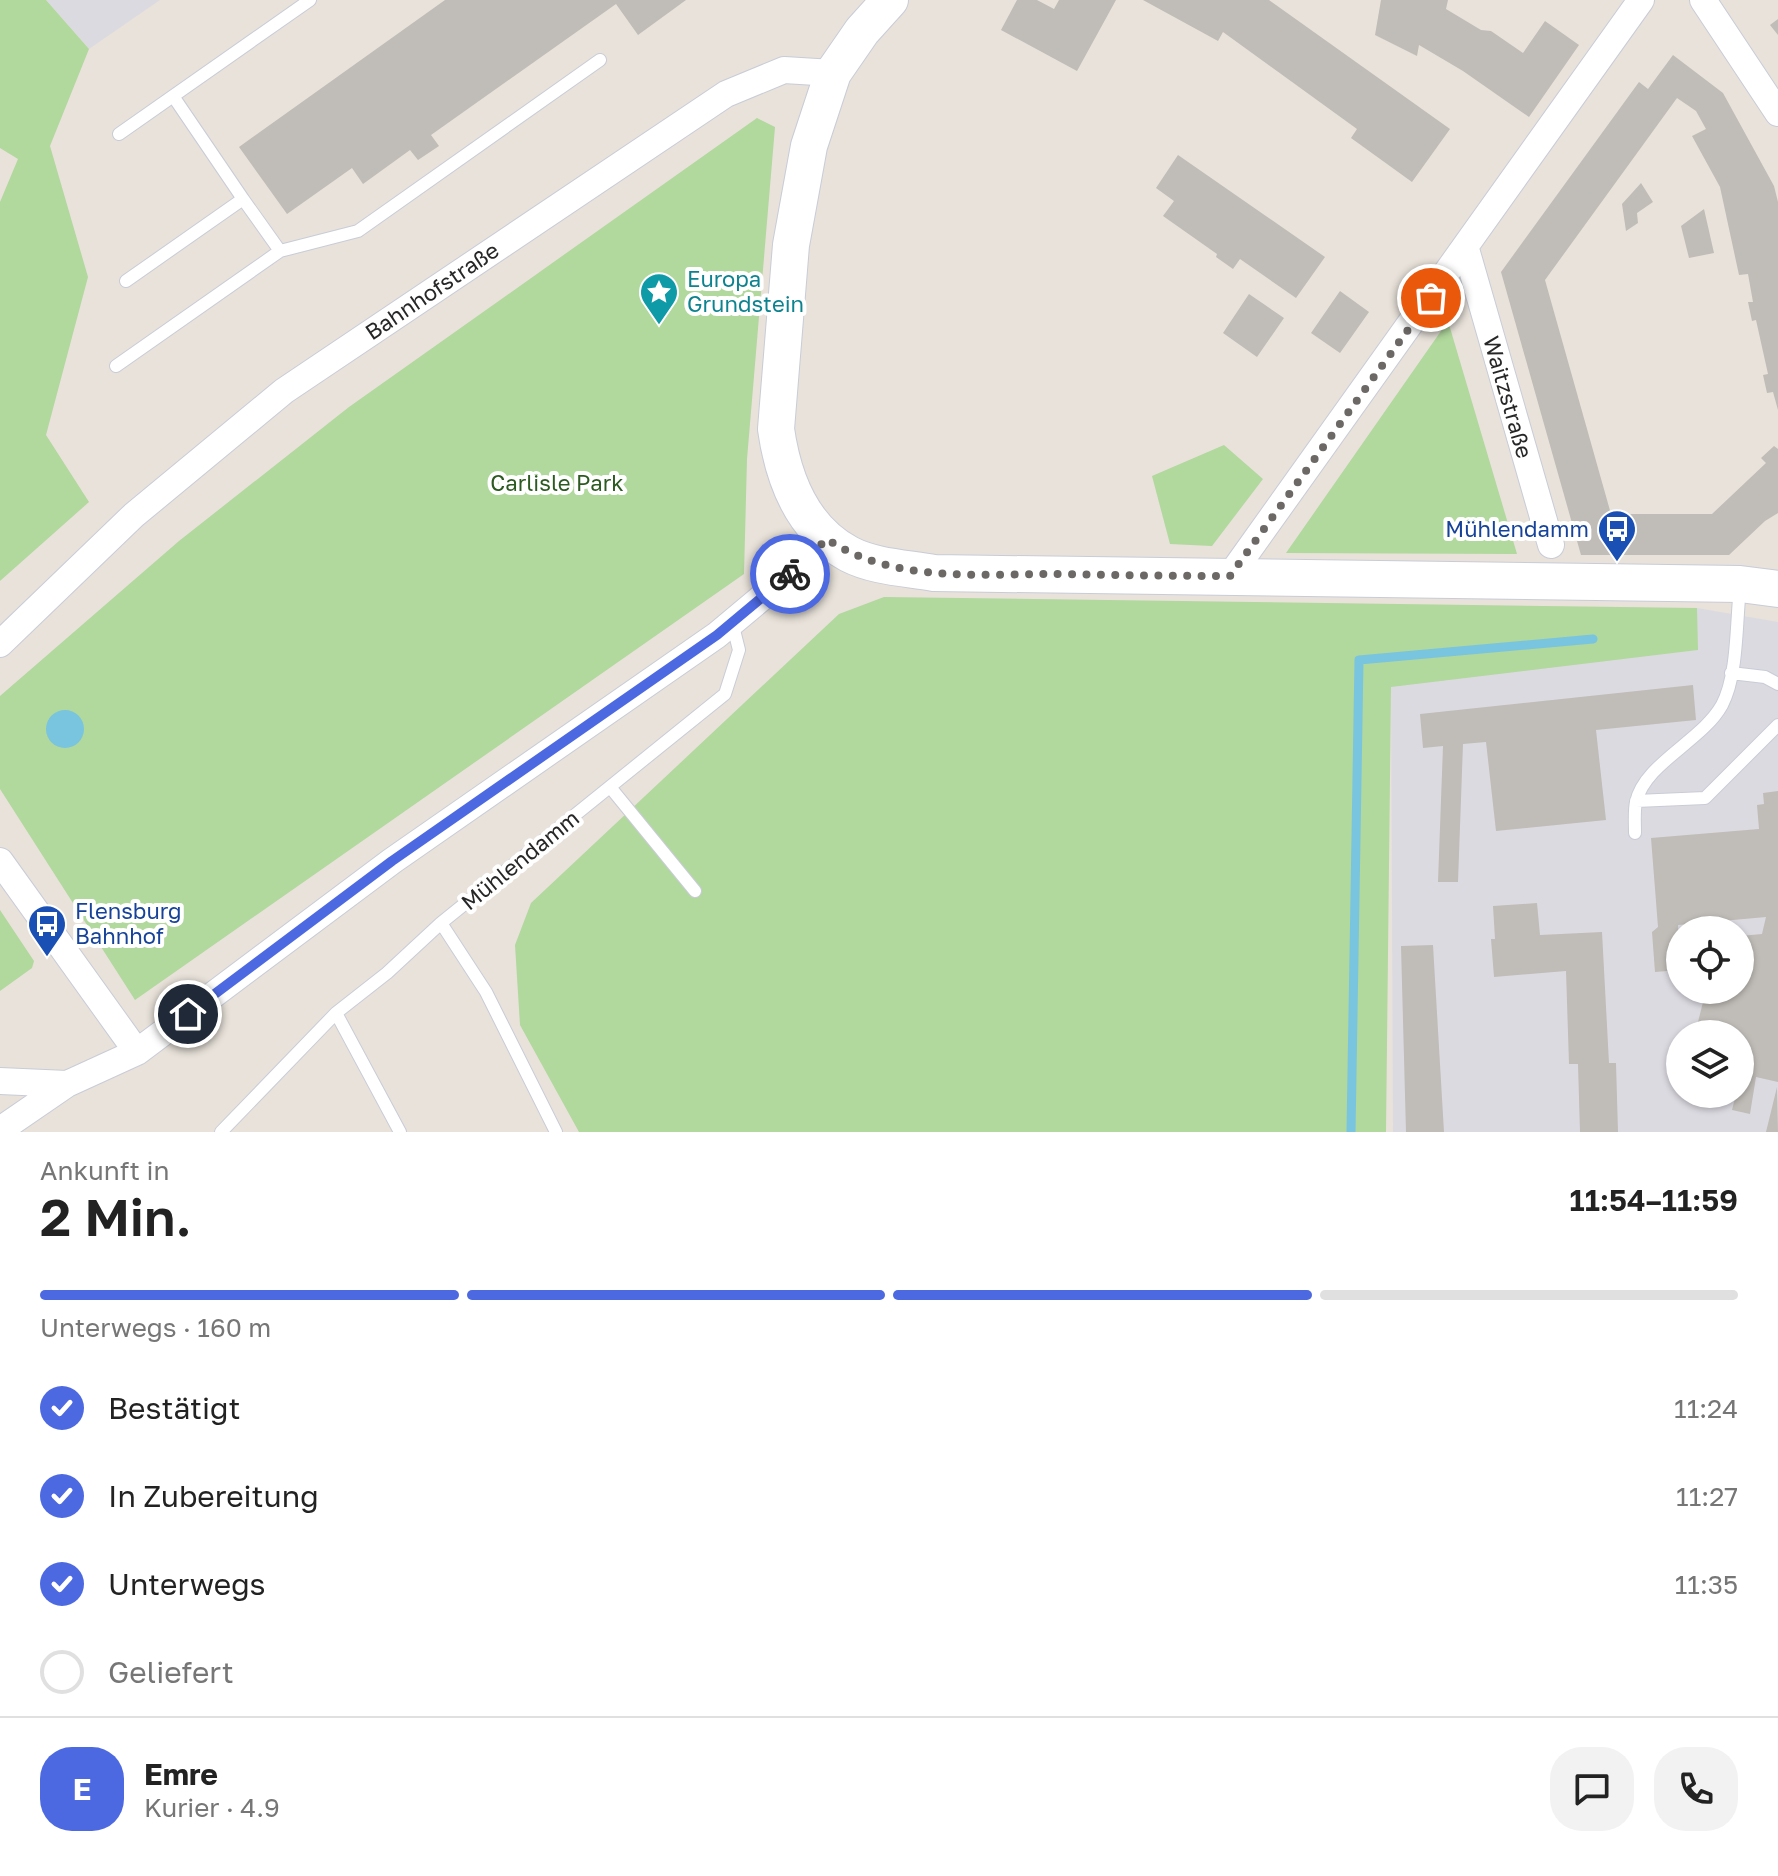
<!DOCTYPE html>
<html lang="de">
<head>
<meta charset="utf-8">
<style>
	:root { --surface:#fff; --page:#f2f2f2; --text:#222; --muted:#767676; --line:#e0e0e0; --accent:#4d69e2 }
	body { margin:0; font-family:"Golos Text",sans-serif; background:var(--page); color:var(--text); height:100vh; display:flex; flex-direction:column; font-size:30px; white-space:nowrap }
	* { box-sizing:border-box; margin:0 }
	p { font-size:26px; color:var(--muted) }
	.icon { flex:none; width:44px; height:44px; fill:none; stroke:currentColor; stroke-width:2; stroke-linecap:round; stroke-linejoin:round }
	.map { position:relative; height:1132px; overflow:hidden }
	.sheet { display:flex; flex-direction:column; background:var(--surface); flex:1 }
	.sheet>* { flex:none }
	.fabs { position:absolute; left:1666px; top:916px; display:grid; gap:16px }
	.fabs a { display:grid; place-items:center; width:88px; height:88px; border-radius:50%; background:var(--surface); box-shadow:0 2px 6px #0004; font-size:40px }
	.pin { position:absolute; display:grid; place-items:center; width:68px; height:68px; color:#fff; margin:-34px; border:4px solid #fff; border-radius:50%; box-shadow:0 2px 8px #0007 }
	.courier { position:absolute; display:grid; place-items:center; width:80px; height:80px; margin:-40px; border:6px solid #4d69e2; border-radius:50%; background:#fff; color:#222; box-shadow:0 2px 10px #0007 }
	.summary em { font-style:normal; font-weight:600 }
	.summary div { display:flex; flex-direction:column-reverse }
	.summary { display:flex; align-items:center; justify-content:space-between; height:136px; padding:0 40px }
	h1 { font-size:52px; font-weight:600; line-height:60px }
	.bar { display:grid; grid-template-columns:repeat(4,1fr); gap:12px 8px; align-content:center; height:96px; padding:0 40px }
	.bar i { height:10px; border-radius:6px; background:var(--line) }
	.bar .on { background:var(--accent) }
	.bar p { grid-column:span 4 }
	.line { display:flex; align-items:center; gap:20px; padding:0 40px; border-top:2px solid var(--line) }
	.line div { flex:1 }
	.round { display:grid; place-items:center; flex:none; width:84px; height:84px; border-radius:32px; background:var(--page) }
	ol { padding:0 40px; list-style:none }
	li { display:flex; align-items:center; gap:24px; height:88px }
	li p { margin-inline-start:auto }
	li .icon { padding:8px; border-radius:50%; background:var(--accent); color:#fff; stroke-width:4 }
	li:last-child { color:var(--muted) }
	li i { width:44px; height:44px; border:4px solid var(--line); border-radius:50% }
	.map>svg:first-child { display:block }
</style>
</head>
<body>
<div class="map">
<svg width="1778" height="1132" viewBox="0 0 1778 1132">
	<rect width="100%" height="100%" fill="#e8e2da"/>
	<path fill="#dcdae1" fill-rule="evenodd" d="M46 0H160L89 49Z
		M1697 608 1778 622V1132H1393L1391 686 1697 650ZM1680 930H1740V990H1680ZM1680 1034H1740V1094H1680Z"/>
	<path fill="#b1d89d" d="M0 0H46L89 49 50 146 88 277 46 435 89 502 0 581V202L18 159 0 148Z
		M757 118 775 127 747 459 744 574 135 1000 0 789V696L179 541 349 407Z
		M1448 321 1517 554 1286 553Z
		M1224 445 1263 479 1212 546 1170 544 1152 476Z
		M884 597 1697 608 1698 650 1391 687 1386 1132H579L520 1025 515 945 531 903 839 614Z
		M0 910 34 961 32 968 0 991Z"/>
	<path fill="#79c4de" d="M46 729a19 19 0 1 1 38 0a19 19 0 1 1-38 0Z"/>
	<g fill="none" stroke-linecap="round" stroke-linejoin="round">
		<path stroke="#79c4de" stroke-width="9" d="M1351 1132 1359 660 1593 639"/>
	</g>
	<path fill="#c0bcb7" d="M445 0H686L638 35 616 4 431 135 439 146 418 160 410 150 363 184 352 168 287 214 239 147Z
		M1017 0H1037L1054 9 1059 0H1116L1077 71 1001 30Z
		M1143 0H1269L1450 129 1412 182 1351 138 1357 129 1223 32 1218 41Z
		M1381 0H1448L1446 9 1481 30 1491 31 1523 53 1545 21 1579 45 1529 117 1463 71 1419 45 1417 56 1375 35Z
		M1778 19V35L1770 25Z
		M1673 55 1723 93 1774 186 1778 202V410L1773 392 1767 393 1763 375 1768 374 1756 320 1752 321 1748 302H1753L1748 274 1739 275 1720 187 1692 136 1706 129 1696 111 1677 98 1545 280 1611 514H1712L1766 463 1761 458 1774 446 1778 449V513L1765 521 1729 555H1581L1501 272 1639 82 1648 89Z
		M1178 155 1325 257 1296 298 1240 259 1233 269 1216 257 1217 254 1163 216 1174 201 1156 188Z
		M1641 183 1653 202 1637 213 1638 223 1626 231 1622 204Z
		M1704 209 1714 253 1689 258 1681 226Z
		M1340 291 1369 312 1340 353 1311 333Z
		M1249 294 1284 318 1257 357 1223 333Z
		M1693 685 1696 720 1596 730 1606 820 1496 831 1486 742 1463 744 1458 882H1438L1443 746 1423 748 1420 714Z
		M1778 791V1082L1756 1077 1750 1114 1732 1110 1736 1094H1740V1034H1695L1706 990H1740V936L1762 934 1766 917 1678 925 1680 970 1655 972 1652 932 1658 927 1651 838 1759 829 1757 805 1764 804 1763 793Z
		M1537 903 1540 935 1602 932 1609 1063H1616L1618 1132H1580L1578 1064H1569L1566 971 1494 977 1491 939H1495L1493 906Z
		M1433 945 1444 1132H1406L1401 946Z
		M1777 1087 1778 1132H1766Z"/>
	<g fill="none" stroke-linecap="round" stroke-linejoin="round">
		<g stroke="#c9ccd7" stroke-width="14">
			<path id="lane" d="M119 134 310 0
				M280 251 358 231 600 60
				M126 281 243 199 173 96
				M116 366 280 251 243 199
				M1731 673 1765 677 1778 684
				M610 787 695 891
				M1636 801 1705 798 1778 725
				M1635 833C1635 823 1634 811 1636 802 1645 763 1702 741 1722 705 1738 675 1736 622 1740 588
				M441 923 486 992 556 1132
				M336 1013 400 1132
				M221 1132 336 1013 387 973 441 923 725 694 739 650 732 622"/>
		</g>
		<g stroke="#c9ccd7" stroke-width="28">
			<path id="street" d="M1703 0 1778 113
				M1466 249 1551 545
				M1230 576 1641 0
				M0 644 134 515 284 391 726 94 784 70 833 73
				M0 861 137 1052
				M0 1081 67 1084
				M0 1130 67 1084 137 1052 392 861 717 635 802 564 827 539"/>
		</g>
		<g stroke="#c9ccd7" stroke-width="38">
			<path id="secondary" d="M890 0 862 31 833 73 809 146 791 245 776 429C783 478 802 529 849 554 874 567 906 568 934 573L1740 584 1778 589"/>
		</g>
		<use href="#lane" stroke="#fff" stroke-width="12"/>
		<use href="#street" stroke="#fff" stroke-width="26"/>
		<use href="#secondary" stroke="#fff" stroke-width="36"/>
	</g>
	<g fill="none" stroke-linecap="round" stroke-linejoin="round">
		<path stroke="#6b6866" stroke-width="8" stroke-dasharray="0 14.4" d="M790 574 827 539C892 583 977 574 1052 574 1112 575 1171 576 1230 576L1431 298"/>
		<path stroke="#4d69e2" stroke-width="10" d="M188 1014 392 861 717 635 790 574"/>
	</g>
	<defs>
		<g id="sight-pin" transform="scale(2)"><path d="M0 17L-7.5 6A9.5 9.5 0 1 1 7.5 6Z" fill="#0f9aa8" stroke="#fff"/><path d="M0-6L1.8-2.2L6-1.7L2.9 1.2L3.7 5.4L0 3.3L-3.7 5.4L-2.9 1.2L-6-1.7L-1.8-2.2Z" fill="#fff"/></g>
		<g id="bus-pin" transform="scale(2)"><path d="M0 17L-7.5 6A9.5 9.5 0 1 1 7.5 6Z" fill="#1a4fb4" stroke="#fff"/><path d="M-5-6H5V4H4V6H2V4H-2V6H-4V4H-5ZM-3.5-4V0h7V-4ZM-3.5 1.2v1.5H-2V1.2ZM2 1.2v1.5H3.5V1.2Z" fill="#fff"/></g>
	</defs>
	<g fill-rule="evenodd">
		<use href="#sight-pin" x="659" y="292"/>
		<use href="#bus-pin" x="1617" y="529"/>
		<use href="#bus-pin" x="47" y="924"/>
	</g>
	<g text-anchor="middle" stroke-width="8" stroke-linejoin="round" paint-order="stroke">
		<g font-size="22" fill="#0d838f" stroke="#fff" text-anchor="start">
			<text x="687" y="287">Europa<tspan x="687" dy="25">Grundstein</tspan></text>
		</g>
		<g font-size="22" fill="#272727" stroke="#fff">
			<text transform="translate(432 291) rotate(-34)" y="8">Bahnhofstraße</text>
			<text transform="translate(1508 397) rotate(74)" y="8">Waitzstraße</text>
			<text transform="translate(520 860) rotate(-39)" y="8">Mühlendamm</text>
		</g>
		<g font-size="22" fill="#2d5a21" stroke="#fff">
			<text x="557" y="491">Carlisle Park</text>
		</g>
		<g font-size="22" fill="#164399" stroke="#fff" text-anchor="end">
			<text x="1589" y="537">Mühlendamm</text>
			<text x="75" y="919" text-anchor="start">Flensburg<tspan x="75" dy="25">Bahnhof</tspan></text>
		</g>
	</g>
</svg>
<div class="fabs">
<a><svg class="icon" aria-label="locate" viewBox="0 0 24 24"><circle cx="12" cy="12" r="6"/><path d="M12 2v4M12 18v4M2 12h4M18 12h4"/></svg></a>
<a><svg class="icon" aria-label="layers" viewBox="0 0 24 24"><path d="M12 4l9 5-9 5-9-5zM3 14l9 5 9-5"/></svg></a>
</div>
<div class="pin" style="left:1431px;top:298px;background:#ea580c"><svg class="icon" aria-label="bag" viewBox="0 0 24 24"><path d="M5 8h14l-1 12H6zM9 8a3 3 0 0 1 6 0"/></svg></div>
<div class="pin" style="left:188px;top:1014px;background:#1f2937"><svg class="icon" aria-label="home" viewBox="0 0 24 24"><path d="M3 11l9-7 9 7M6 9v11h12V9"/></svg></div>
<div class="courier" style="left:790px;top:574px"><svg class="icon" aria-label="bike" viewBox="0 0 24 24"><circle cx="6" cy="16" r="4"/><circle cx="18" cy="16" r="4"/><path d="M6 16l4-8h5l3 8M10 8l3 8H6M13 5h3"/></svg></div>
</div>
<section class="sheet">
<div class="summary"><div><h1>2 Min.</h1><p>Ankunft in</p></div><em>11:54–11:59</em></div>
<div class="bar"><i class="on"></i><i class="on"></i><i class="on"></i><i></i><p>Unterwegs · 160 m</p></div>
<ol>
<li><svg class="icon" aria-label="check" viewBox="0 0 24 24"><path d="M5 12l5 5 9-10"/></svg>Bestätigt<p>11:24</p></li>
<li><svg class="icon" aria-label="check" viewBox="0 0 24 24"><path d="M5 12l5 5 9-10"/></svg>In Zubereitung<p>11:27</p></li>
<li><svg class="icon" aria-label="check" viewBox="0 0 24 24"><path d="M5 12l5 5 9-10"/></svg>Unterwegs<p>11:35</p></li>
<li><i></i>Geliefert</li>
</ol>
<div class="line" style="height:144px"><b class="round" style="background:var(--accent);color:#fff">E</b><div><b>Emre</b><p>Kurier · 4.9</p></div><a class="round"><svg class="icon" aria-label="chat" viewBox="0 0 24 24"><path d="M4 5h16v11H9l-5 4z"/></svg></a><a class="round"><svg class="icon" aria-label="phone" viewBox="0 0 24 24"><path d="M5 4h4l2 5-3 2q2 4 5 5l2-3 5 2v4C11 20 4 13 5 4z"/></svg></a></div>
</section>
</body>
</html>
